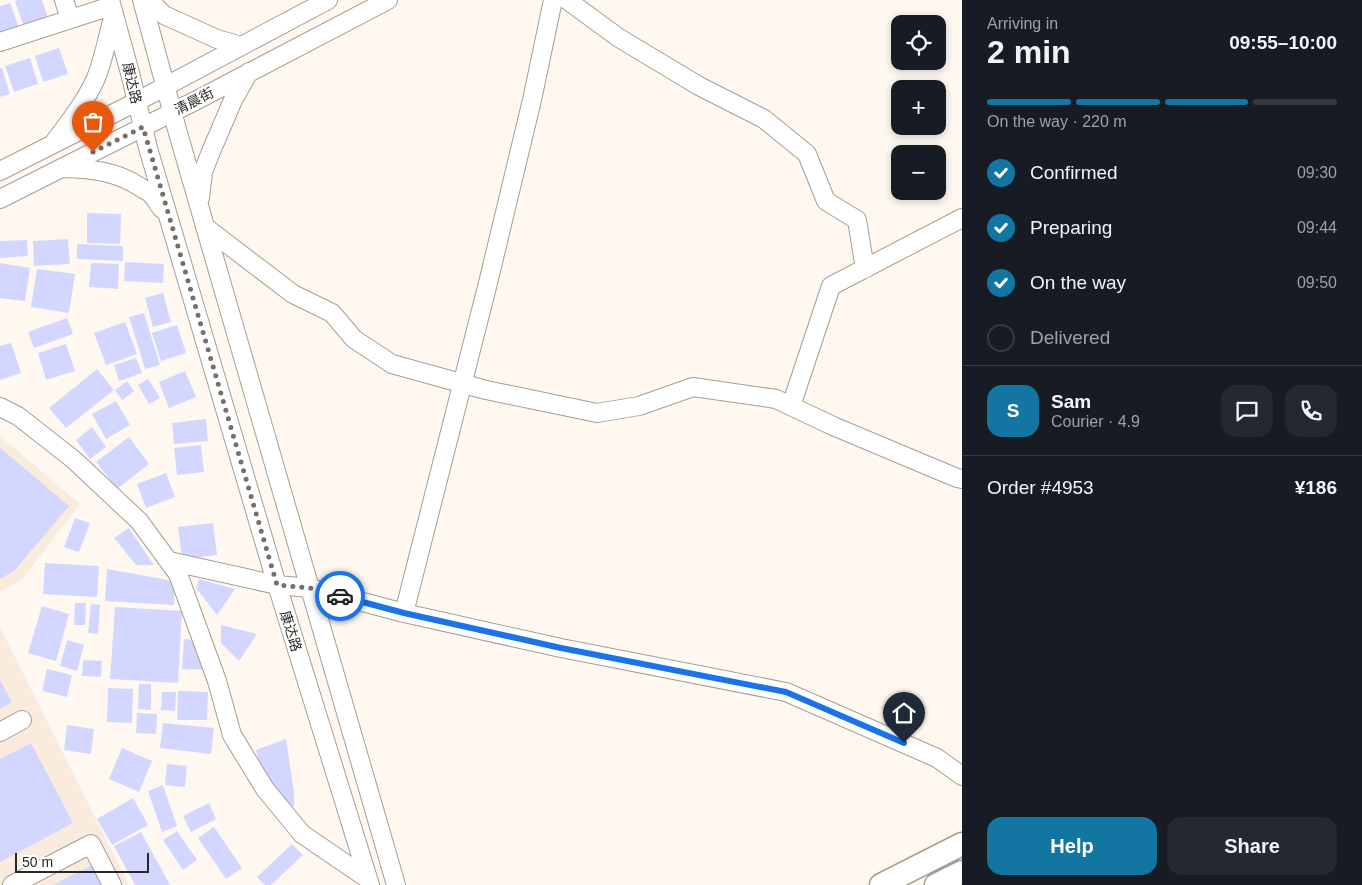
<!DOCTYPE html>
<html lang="en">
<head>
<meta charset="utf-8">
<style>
	:root { --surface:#171b24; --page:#242831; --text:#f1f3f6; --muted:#9ea1a6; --line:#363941; --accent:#1375a2 }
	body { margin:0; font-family:Arial,"Noto Sans SC",sans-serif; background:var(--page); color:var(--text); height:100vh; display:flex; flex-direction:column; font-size:19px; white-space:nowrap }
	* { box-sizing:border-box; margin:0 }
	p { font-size:16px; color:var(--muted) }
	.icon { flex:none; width:28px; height:28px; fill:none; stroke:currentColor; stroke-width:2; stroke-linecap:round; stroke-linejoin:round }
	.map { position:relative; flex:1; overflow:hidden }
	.details { display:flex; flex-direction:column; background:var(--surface); width:400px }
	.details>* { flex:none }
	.fabs { position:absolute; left:891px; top:15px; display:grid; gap:10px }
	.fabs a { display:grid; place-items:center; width:55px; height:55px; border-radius:10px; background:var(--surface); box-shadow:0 2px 8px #0003; font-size:25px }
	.scale { position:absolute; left:15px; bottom:12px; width:134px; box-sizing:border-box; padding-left:5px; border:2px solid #292723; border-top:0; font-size:14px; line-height:18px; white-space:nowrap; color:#292723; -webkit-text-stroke:4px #fff; paint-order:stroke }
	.pin { position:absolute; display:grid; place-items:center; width:42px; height:42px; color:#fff; margin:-51px -21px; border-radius:50% 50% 50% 0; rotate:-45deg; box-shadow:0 0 5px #0007 }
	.pin .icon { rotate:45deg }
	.courier { position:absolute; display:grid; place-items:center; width:50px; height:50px; margin:-25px; border:4px solid #1a73e8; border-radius:50%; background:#fff; color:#222; box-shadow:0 1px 6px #0007 }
	.overview em { font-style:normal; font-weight:800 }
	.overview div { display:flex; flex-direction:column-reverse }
	.overview { display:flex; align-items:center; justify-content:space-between; height:85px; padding:0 25px }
	h1 { font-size:32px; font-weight:800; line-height:38px }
	.bar { display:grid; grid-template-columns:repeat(4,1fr); gap:8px 5px; align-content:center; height:60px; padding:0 25px }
	.bar i { height:6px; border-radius:4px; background:var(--line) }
	.bar .on { background:var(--accent) }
	.bar p { grid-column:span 4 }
	.line { display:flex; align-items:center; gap:12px; padding:0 25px; border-top:1px solid var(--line) }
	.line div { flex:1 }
	.round { display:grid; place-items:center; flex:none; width:52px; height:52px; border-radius:15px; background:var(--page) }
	ol { padding:0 25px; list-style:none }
	li { display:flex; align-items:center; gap:15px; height:55px }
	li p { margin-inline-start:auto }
	li .icon { padding:5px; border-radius:50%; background:var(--accent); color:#fff; stroke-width:4 }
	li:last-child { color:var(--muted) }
	li i { width:28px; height:28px; border:2px solid var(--line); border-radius:50% }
	.button { display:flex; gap:10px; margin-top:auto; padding:10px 25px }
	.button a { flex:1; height:58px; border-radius:15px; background:var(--accent); color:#fff; font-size:20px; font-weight:800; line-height:58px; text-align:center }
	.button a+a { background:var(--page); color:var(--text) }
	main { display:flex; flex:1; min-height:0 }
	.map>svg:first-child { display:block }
</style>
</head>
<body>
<main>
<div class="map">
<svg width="962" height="885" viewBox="0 0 962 885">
	<rect width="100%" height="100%" fill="#fef8f1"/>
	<path fill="#f9ebdd" d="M0 436 80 504 21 581 0 591Z
		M0 627 129 885H0Z"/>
	<path fill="#d3d7ff" d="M18 0H42L48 18 24 27 15 1Z
		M10 3 19 28 0 35V6Z
		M59 48 68 74 43 82 35 56Z
		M30 58 38 84 14 92 5 66Z
		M0 68H2L10 94 0 97Z
		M87 213 121 214 120 244 87 243Z
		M68 239 70 264 34 266 33 241Z
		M27 240 28 256 0 258V241Z
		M77 244 123 246V261L77 259Z
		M125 262 164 264 163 283 124 281Z
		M0 263 30 268 25 301 0 298Z
		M91 263 119 264 118 289 89 287Z
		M37 269 75 274 69 313 31 307Z
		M163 293 171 322 153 327 145 298Z
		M144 313 160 365 145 369 129 317Z
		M67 318 73 334 34 348 28 332Z
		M125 322 137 354 106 365 94 333Z
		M177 325 186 353 161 361 152 333Z
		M11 343 21 373 0 380V346Z
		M66 344 75 371 46 380 38 353Z
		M136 358 142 373 119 381 114 365Z
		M97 369 114 390 66 428 49 408Z
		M185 371 196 397 169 408 159 382Z
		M148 379 160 398 149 404 138 385Z
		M127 381 134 391 122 400 115 390Z
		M116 401 130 425 106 439 92 414Z
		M206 419 208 441 174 444 172 423Z
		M92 427 106 447 90 459 76 440Z
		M129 437 149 464 117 489 96 462Z
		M201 445 204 472 177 475 174 448Z
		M0 448 69 506 14 571 0 579Z
		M166 473 175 497 146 508 137 484Z
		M75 518 90 523 79 552 64 547Z
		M213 523 217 555 182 559 178 527Z
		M129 528 154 565H136L114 538Z
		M45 563 99 566 97 597 43 594Z
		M107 569 174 581V605L105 601Z
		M199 579 235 589 217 615 196 588Z
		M75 603H86L85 625H74Z
		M91 604 100 605 98 634 88 633Z
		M42 606 69 614 56 661 28 653Z
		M115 607 182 611 178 683 110 679Z
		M221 625 257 634 239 661 221 643Z
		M184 639 198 640 208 670 182 669Z
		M67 640 84 645 77 671 60 666Z
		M83 660 102 661 101 677 82 676Z
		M47 669 72 675 67 697 42 691Z
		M0 680 12 702 0 709Z
		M139 684H151V710L138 709Z
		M108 688 133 689 132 723 107 722Z
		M178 691 208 692 207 720H177Z
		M162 692H176L175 711 161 710Z
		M137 713 157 714 156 734 136 733Z
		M163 723 214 728 211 754 160 748Z
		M67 725 94 729 91 754 64 750Z
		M286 739 294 793V806L291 809 261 773 256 750Z
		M31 743 73 823 0 862V759Z
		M122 748 152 761 139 792 109 779Z
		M167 764 187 766 185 787 165 785Z
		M163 785 177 826 162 832 148 791Z
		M133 798 148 825 112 845 97 819Z
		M209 803 216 819 191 832 183 816Z
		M214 827 242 868 226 879 198 838Z
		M177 831 197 860 183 870 163 840Z
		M141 832 170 885H135L114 846Z
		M292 844 303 855 271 885H265L257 877Z
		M92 865 103 885H53Z"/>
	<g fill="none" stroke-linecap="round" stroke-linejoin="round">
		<g stroke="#a69e96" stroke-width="20">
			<path id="minor" d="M64 0 70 19
				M110 0 130 73 148 148 277 585 370 885
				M142 0 178 133 396 885
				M149 0 164 15 217 39 241 46
				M567 0 619 38 699 86 764 119 807 154 826 201 857 220 865 269
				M0 42 111 6
				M55 141C70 121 86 101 96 78 104 59 108 34 114 14
				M64 168C92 169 116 171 140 187 143 189 147 191 150 193 155 198 158 204 162 209
				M0 171 136 102 328 0
				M200 198 203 172 210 154 233 100 249 72
				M0 199 197 100 388 0
				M205 227 293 294 332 313 354 339 392 364 486 390 597 413 639 406 693 387 776 399 833 426 957 478 962 479
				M791 406 831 286 962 218
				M0 407 18 416 74 460 139 521 178 574 217 681 232 735 265 789 302 834 368 879
				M169 561 277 585 310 588 404 613 561 648 786 692 937 758 962 776
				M404 613 488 283 532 100 553 0
				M0 732 22 720
				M12 885 91 844 112 885"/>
		</g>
		<g stroke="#a69e96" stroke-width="25">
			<path id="major" d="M881 885 962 844
				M936 885 962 872"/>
		</g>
		<use href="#minor" stroke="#fff" stroke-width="18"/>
		<use href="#major" stroke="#fff" stroke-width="22"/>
	</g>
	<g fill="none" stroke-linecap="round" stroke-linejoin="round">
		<path stroke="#74706b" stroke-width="5" stroke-dasharray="0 9" d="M93 152 143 127 277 585 310 588 340 596"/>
		<path stroke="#1a73e8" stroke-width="6" d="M340 596 404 613 561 648 786 692 904 743"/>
	</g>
	<g text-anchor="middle" stroke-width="4.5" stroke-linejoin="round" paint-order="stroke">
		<g font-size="14" fill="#292723" stroke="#fff">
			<text transform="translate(132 83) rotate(77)" y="5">康达路</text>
			<text transform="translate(194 101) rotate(-27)" y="5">清晨街</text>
			<text transform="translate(291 631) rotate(73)" y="5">康达路</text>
		</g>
	</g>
</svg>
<div class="fabs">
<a><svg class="icon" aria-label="locate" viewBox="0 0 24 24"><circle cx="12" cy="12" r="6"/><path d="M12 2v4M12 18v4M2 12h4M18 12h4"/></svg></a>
<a>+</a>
<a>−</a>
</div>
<div class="scale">50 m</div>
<div class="pin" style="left:93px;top:152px;background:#ea580c"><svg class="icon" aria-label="bag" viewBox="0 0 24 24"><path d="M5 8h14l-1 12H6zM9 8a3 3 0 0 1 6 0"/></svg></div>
<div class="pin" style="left:904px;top:743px;background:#1f2937"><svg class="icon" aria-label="home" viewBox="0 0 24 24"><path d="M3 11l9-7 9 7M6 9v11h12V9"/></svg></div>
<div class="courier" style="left:340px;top:596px"><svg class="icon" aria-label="car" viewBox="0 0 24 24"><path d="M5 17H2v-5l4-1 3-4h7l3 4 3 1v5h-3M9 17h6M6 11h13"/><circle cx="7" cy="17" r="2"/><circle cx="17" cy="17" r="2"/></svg></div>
</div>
<section class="details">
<div class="overview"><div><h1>2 min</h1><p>Arriving in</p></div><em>09:55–10:00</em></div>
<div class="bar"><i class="on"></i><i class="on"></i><i class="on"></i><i></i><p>On the way · 220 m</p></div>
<ol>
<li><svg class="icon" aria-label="check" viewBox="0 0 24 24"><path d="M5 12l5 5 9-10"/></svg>Confirmed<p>09:30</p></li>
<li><svg class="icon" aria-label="check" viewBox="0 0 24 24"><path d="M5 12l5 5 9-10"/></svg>Preparing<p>09:44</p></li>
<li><svg class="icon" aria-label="check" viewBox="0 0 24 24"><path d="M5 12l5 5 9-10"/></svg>On the way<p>09:50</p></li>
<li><i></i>Delivered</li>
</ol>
<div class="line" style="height:90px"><b class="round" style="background:var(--accent);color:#fff">S</b><div><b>Sam</b><p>Courier · 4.9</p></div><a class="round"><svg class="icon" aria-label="chat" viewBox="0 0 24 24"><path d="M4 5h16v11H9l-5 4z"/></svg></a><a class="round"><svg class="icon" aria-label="phone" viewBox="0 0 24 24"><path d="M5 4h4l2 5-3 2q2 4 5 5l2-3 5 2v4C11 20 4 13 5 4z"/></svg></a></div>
<div class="line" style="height:65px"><div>Order #4953</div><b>¥186</b></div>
<div class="button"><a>Help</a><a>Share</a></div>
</section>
</main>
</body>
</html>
